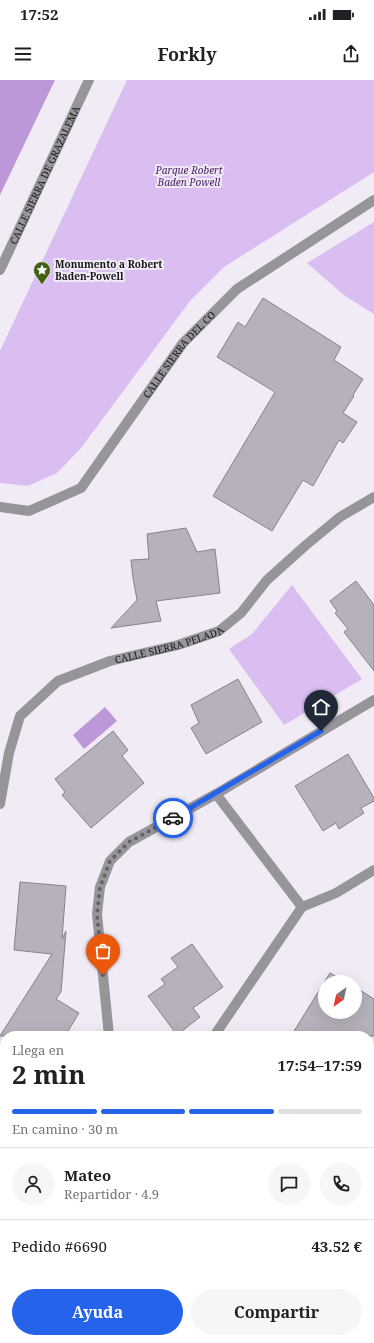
<!DOCTYPE html>
<html lang="es">
<head>
<meta charset="utf-8">
<style>
	:root { --surface:#fff; --page:#f6f6f6; --text:#202124; --muted:#757577; --line:#e0e0e0; --accent:#2563eb }
	body { margin:0; font-family:"Noto Serif",serif; background:var(--page); color:var(--text); height:100vh; display:flex; flex-direction:column; font-size:15px; white-space:nowrap }
	* { box-sizing:border-box; margin:0 }
	p { font-size:13px; color:var(--muted) }
	.icon { flex:none; width:22px; height:22px; fill:none; stroke:currentColor; stroke-width:2; stroke-linecap:round; stroke-linejoin:round }
	.map { position:relative; flex:1; overflow:hidden }
	.details { position:absolute; left:0px; top:951px; width:374px; height:312px; display:flex; flex-direction:column; background:var(--surface); border-radius:16px 16px 0 0; box-shadow:0 4px 16px #0002 }
	.details>* { flex:none }
	.needle { width:26px; rotate:213deg }
	.buttons { position:absolute; left:318px; top:895px; display:grid; gap:8px }
	.buttons a { display:grid; place-items:center; width:44px; height:44px; border-radius:50%; background:var(--surface); box-shadow:0 4px 16px #0002; font-size:20px }
	.pin { position:absolute; display:grid; place-items:center; width:34px; height:34px; color:#fff; margin:-41px -17px; border-radius:50% 50% 50% 0; rotate:-45deg; box-shadow:0 0 4px #0007 }
	.pin .icon { rotate:45deg }
	.courier { position:absolute; display:grid; place-items:center; width:40px; height:40px; margin:-20px; border:3px solid #2563eb; border-radius:50%; background:#fff; color:#222; box-shadow:0 1px 5px #0007 }
	.head em { font-style:normal; font-weight:700 }
	.head div { display:flex; flex-direction:column-reverse }
	.head { display:flex; align-items:center; justify-content:space-between; height:68px; padding:0 12px }
	h1 { font-size:26px; font-weight:700; line-height:30px }
	.bar { display:grid; grid-template-columns:repeat(4,1fr); gap:6px 4px; align-content:center; height:48px; padding:0 12px }
	.bar i { height:5px; border-radius:3px; background:var(--line) }
	.bar .on { background:var(--accent) }
	.bar p { grid-column:span 4 }
	.line { display:flex; align-items:center; gap:10px; padding:0 12px; border-top:1px solid var(--line) }
	.line div { flex:1 }
	.round { display:grid; place-items:center; flex:none; width:42px; height:42px; border-radius:21px; background:var(--page) }
	.action { display:flex; gap:8px; margin-top:auto; padding:8px 12px }
	.action a { flex:1; height:46px; border-radius:24px; background:var(--accent); color:#fff; font-size:16px; font-weight:700; line-height:46px; text-align:center }
	.action a+a { background:var(--page); color:var(--text) }
	.status { display:flex; justify-content:space-between; align-items:center; height:28px; padding:0 20px; background:var(--surface); direction:ltr }
	.status svg { height:11px; fill:currentColor }
	header { display:flex; justify-content:space-between; align-items:center; height:52px; padding:0 12px; background:var(--surface); font-size:18px; font-weight:700 }
	.map>svg:first-child { display:block }
</style>
</head>
<body>
<div class="status"><b>17:52</b><svg viewBox="0 0 49 12"><path d="M0 12V9h3v3zM5 12V6h3v6zM10 12V3h3v9zM15 12V0h3v12zM26 1h20v11H26zM47 4h2v5h-2z"/></svg></div>
<header><svg class="icon" aria-label="menu" viewBox="0 0 24 24"><path d="M4 6h16M4 12h16M4 18h16"/></svg>Forkly<svg class="icon" aria-label="share" viewBox="0 0 24 24"><path d="M12 15V3M7 8l5-5 5 5M5 13v7h14v-7"/></svg></header>
<div class="map">
<svg width="374" height="1263" viewBox="0 0 374 1263">
	<rect width="100%" height="100%" fill="#f0ebf5"/>
	<path fill="#dabef1" d="M127 0H374V92L224 187 190 221 81 368 57 393 28 406 0 403V271Z
		M374 142V234L345 216 307 183Z
		M292 505 362 599 284 645 229 569 252 554Z
		M374 1004V1263H0V1085L5 1083V1258H369V1011Z"/>
	<path fill="#bc98d9" d="M0 0H55L0 115Z
		M374 1004V1150L369 1152V1011Z
		M5 1083V1258H203L193 1263H0V1085Z"/>
	<path fill="#bc98d8" d="M105 627 117 641 84 669 73 655Z"/>
	<path fill="#b6b1bb" stroke="#87828b" d="M263 218 341 267 334 280 363 299 353 315 354 316 343 333 357 342 343 363 339 360 313 406 303 400 272 451 213 416 275 312 217 277 238 242 245 247Z
		M186 448 197 472 215 469 220 513 156 521 161 541 111 548 137 520 133 498 131 480 149 479 147 454Z
		M356 501 374 525V591L344 552 348 549 335 533 337 531 330 521Z
		M238 599 262 642 206 674 191 648 199 643 191 625Z
		M113 651 128 670 122 676 144 703 91 748 62 715 65 712 55 699Z
		M348 674 374 718V721L361 728 364 733 339 749 336 743 323 751 295 706Z
		M20 802 66 806 62 859 66 851 61 912 56 919 79 933 65 956H0L52 874 14 870Z
		M192 864 223 907 193 928 200 937 177 955 148 916 165 904 161 899 178 887 171 878Z
		M330 893 346 902H325V932H355V907L374 919V956H291Z"/>
	<g fill="none" stroke-linecap="round" stroke-linejoin="round">
		<g stroke="#979599" stroke-width="10">
			<path id="s1" d="M0 190 89 0"/>
			<path id="s2" d="M0 427 29 431 81 408 183 263 237 209 374 120"/>
			<path id="s3" d="M0 724 9 673 20 636 58 601 110 581 178 565 219 551 241 533 267 500 306 465 340 437 374 417"/>
			<path d="M302 827 336 813 374 790"/>
			<path d="M109 956 97 834 100 807 110 781 129 762 216 714 374 620"/>
			<path d="M214 956 302 827 216 714"/>
			<path d="M0 1017 5 1019"/>
			<path d="M0 1064 5 1062"/>
		</g>
	</g>
	<g fill="none" stroke-linecap="round" stroke-linejoin="round">
		<path stroke="#636066" stroke-width="4" stroke-dasharray="0 7.2" d="M103 895 97 834 100 807 110 781 129 762 173 738"/>
		<path stroke="#2563eb" stroke-width="5" d="M173 738 321 651"/>
	</g>
	<defs>
		<g id="sight-pin" transform="scale(0.9)"><path d="M0 17L-7.5 6A9.5 9.5 0 1 1 7.5 6Z" fill="#426115" stroke="#f0ebf5"/><path d="M0-6L1.8-2.2L6-1.7L2.9 1.2L3.7 5.4L0 3.3L-3.7 5.4L-2.9 1.2L-6-1.7L-1.8-2.2Z" fill="#fff"/></g>
	</defs>
	<g fill-rule="evenodd">
		<use href="#sight-pin" x="42" y="190"/>
	</g>
	<g text-anchor="middle" stroke-width="4" stroke-linejoin="round" paint-order="stroke">
		<g font-size="10" font-style="italic" fill="#461763" stroke="#f0ebf5">
			<text x="189" y="94">Parque Robert<tspan x="189" dy="12">Baden Powell</tspan></text>
		</g>
		<g font-size="10" fill="#171519" stroke="#f0ebf5">
			<text dy="4" stroke="none"><textPath href="#s1" startOffset="105">CALLE SIERRA DE GRAZALEMA</textPath></text>
			<text dy="4" stroke="none"><textPath href="#s2" startOffset="252">CALLE SIERRA DEL CO</textPath></text>
			<text dy="4" stroke="none"><textPath href="#s3" startOffset="259">CALLE SIERRA PELADA</textPath></text>
		</g>
		<g font-size="10" font-weight="bold" fill="#171519" stroke="#f0ebf5" text-anchor="start">
			<text x="55" y="188">Monumento a Robert<tspan x="55" dy="12">Baden-Powell</tspan></text>
		</g>
	</g>
</svg>
<div class="buttons">
<a><svg class="needle" viewBox="-14 -14 28 28"><path d="M0-13l5 13h-10z" fill="#e53935"/><path d="M0 13l5-13h-10z" fill="#757577"/></svg></a>
</div>
<div class="pin" style="left:103px;top:895px;background:#ea580c"><svg class="icon" aria-label="bag" viewBox="0 0 24 24"><path d="M5 8h14l-1 12H6zM9 8a3 3 0 0 1 6 0"/></svg></div>
<div class="pin" style="left:321px;top:651px;background:#1f2937"><svg class="icon" aria-label="home" viewBox="0 0 24 24"><path d="M3 11l9-7 9 7M6 9v11h12V9"/></svg></div>
<div class="courier" style="left:173px;top:738px"><svg class="icon" aria-label="car" viewBox="0 0 24 24"><path d="M5 17H2v-5l4-1 3-4h7l3 4 3 1v5h-3M9 17h6M6 11h13"/><circle cx="7" cy="17" r="2"/><circle cx="17" cy="17" r="2"/></svg></div>
<section class="details">
<div class="head"><div><h1>2 min</h1><p>Llega en</p></div><em>17:54–17:59</em></div>
<div class="bar"><i class="on"></i><i class="on"></i><i class="on"></i><i></i><p>En camino · 30 m</p></div>
<div class="line" style="height:72px"><a class="round"><svg class="icon" aria-label="person" viewBox="0 0 24 24"><circle cx="12" cy="8" r="4"/><path d="M4 21q1-7 8-7t8 7"/></svg></a><div><b>Mateo</b><p>Repartidor · 4.9</p></div><a class="round"><svg class="icon" aria-label="chat" viewBox="0 0 24 24"><path d="M4 5h16v11H9l-5 4z"/></svg></a><a class="round"><svg class="icon" aria-label="phone" viewBox="0 0 24 24"><path d="M5 4h4l2 5-3 2q2 4 5 5l2-3 5 2v4C11 20 4 13 5 4z"/></svg></a></div>
<div class="line" style="height:52px"><div>Pedido #6690</div><b>43.52 €</b></div>
<div class="action"><a>Ayuda</a><a>Compartir</a></div>
</section>
</div>
</body>
</html>
